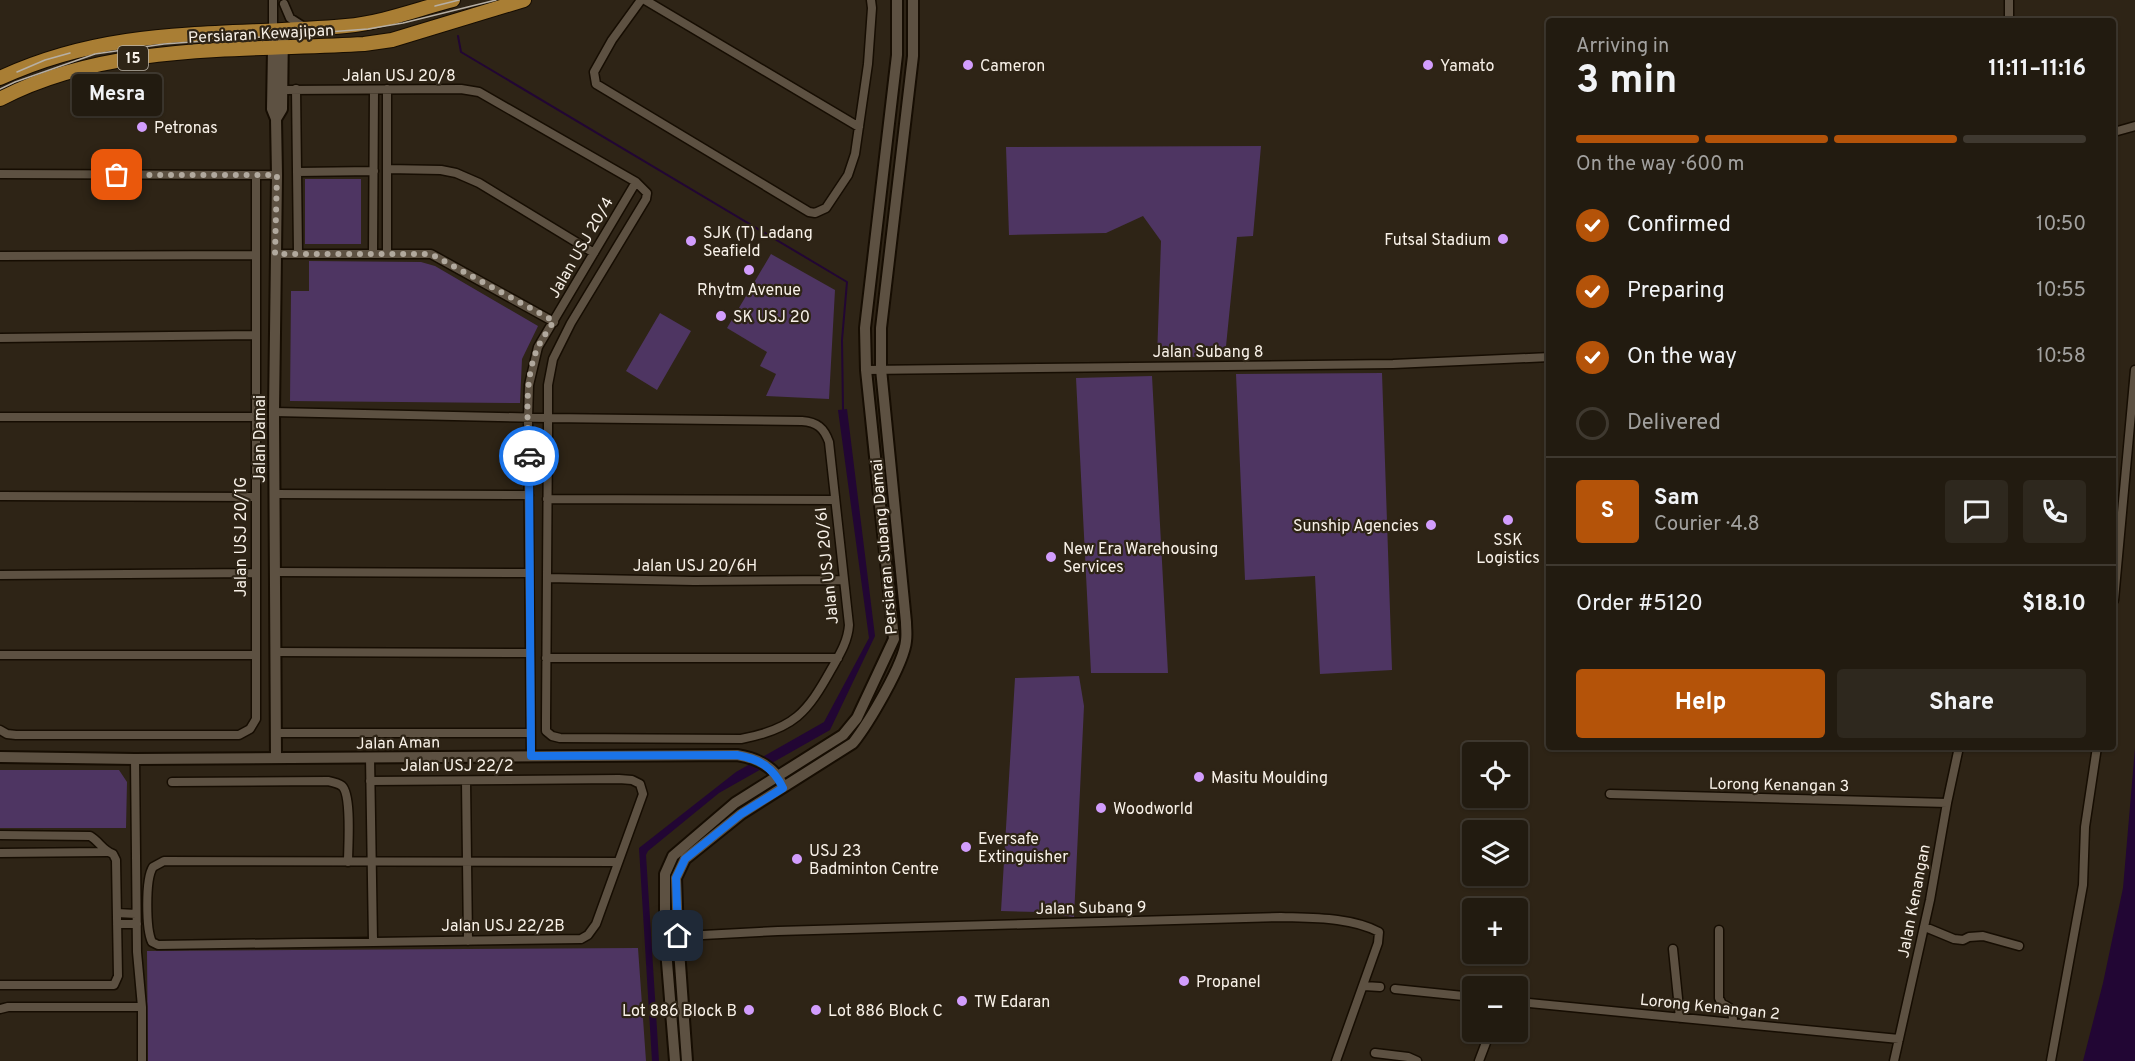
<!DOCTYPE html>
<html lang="en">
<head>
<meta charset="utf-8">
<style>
	:root { --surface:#221b10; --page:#2e281e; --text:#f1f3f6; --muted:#a2a19f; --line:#3f3930; --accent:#b45309 }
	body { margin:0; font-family:Overpass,sans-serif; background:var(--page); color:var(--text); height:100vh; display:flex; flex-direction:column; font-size:22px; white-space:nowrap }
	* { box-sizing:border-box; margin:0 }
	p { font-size:20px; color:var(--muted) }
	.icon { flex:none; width:33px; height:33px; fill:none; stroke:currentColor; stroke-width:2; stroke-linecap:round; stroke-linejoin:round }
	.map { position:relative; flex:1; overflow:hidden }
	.sheet { position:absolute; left:1546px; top:18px; width:570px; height:732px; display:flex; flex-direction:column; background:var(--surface); border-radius:6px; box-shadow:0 2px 4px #0004,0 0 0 2px var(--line) }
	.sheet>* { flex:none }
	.controls { position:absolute; left:1462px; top:742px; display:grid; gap:12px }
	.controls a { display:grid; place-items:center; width:66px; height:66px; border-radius:6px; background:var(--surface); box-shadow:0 2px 4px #0004,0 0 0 2px var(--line); font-size:30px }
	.pin { position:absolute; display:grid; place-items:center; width:51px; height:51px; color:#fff; margin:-26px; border-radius:12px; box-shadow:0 3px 9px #0006 }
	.courier { position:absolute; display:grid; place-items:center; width:60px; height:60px; margin:-30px; border:4px solid #1a73e8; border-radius:50%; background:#fff; color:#222; box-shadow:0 2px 8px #0007 }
	.bubble { position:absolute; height:42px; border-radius:6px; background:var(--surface); box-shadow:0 2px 4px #0004,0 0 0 2px var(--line); font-size:20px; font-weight:700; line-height:42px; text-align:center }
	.summary em { font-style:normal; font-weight:700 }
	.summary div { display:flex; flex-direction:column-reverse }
	.summary { display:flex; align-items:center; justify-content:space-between; height:102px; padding:0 30px }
	h1 { font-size:39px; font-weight:700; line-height:45px }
	.bar { display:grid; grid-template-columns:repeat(4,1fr); gap:9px 6px; align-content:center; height:72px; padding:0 30px }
	.bar i { height:8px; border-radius:4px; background:var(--line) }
	.bar .selected { background:var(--accent) }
	.bar p { grid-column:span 4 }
	.line { display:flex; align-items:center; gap:15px; padding:0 30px; border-top:2px solid var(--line) }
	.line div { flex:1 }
	.round { display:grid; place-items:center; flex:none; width:63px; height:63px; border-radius:6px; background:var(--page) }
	ol { padding:0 30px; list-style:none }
	li { display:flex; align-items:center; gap:18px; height:66px }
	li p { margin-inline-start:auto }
	li .icon { padding:6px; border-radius:50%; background:var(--accent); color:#fff; stroke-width:4 }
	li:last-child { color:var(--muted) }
	li i { width:33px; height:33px; border:3px solid var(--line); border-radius:50% }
	.primary-button { display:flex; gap:12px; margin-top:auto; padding:12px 30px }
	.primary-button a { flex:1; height:69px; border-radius:6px; background:var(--accent); color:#fff; font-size:24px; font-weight:700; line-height:69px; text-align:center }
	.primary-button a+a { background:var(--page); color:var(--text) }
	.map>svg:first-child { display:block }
</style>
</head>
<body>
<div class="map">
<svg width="2135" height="1061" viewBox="0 0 2135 1061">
	<rect width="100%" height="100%" fill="#2e2416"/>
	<path fill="#4e3562" d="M1261 146 1253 236 1237 237 1225 356 1157 358 1161 241 1143 216 1106 233 1009 235 1006 147Z
		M305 179H361V244H305Z
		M771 254 835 290 829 399 766 396 776 374 760 366 767 352 727 328Z
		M309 261 421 262 435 266 538 326 522 359 520 403 290 401 291 291H309Z
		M660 313 691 331 657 390 626 371Z
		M1382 373 1392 670 1320 674 1315 576 1245 580 1236 374Z
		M1152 376 1168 673H1091L1076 378Z
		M1079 676 1084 706 1074 917 1039 912 1001 911 1015 678Z
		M0 770H119L127 782 126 828H0Z
		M638 948 646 1061H148L147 951Z"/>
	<path fill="#220634" d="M847 409 875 636 830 730 719 793 648 851 646 855 659 1061H652L639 848 736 772 824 722 869 638 838 410Z
		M2135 748V1061H2083L2103 983 2123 888Z"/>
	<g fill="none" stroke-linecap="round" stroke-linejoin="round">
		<path stroke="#220634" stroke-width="2" d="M458 36 461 52 847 282 842 340 843 409"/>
		<g stroke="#160d02" stroke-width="11">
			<path id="minor" d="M641 0 612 40 594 72 596 84 809 212 815 213 826 208 848 175 855 154 868 64 872 8 871 0
				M645 0 859 127
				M284 4 290 18 304 27
				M2009 21V0
				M273 49V0
				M296 89 298 253
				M387 89V253
				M2114 132 2135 126
				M387 169 441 170 456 173 479 183 594 253
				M297 172 374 171
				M0 174 277 175
				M373 253 374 90
				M275 254H431L554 322
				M0 256 256 255
				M0 338 256 335
				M866 370 1393 364 1550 357
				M274 412 548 418 802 421C817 422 824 428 829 442L849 625C848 641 840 654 832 668 807 713 794 729 741 739L560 738 552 736 546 731V720L548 431V385L553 359 571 323 646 199 647 193 636 182 479 92 461 89 283 90
				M0 417H255
				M275 494 529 495
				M0 496 255 497
				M547 499 834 500
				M275 572 529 573
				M0 575 255 573
				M547 578 694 581 843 580
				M2114 600 2135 370
				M275 652 530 653
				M0 655H256
				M546 658H838
				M0 730 7 734 16 735H239L250 729 256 719V175
				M275 733H530
				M531 756 528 418 529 385 538 347 636 182
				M370 757 373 941
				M135 759 137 952 142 1007V1061
				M370 781 619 779 632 780 640 784 643 794 596 924 588 935 581 939 158 945 152 942C146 930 145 879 153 867L164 861 618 862
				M466 781 468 941
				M172 782 328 781C333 782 338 783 342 786 352 795 348 847 348 862
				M1610 794 1947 803
				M0 835 90 836C100 842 102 850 113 854L116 860 118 976 114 985H0
				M0 853 106 852
				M117 913 136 914
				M117 924H137
				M1925 927 1954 939 1963 940 1969 937 1983 936 2019 946
				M1719 930V998L1722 1004C1733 1008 1733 1012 1733 1023
				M665 937 778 931 1281 917C1313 918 1351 917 1379 932L1378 943 1336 1061
				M1673 949 1680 1018
				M1364 986 1380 987
				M1395 989 1473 997
				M1518 1002 1899 1039
				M0 1009 8 1007H142
				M1375 1053 1408 1057 1417 1061
				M1479 1061 1490 1032
				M1894 1061 1930 900 1947 803 1959 747
				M2051 1061 2083 885 2085 827 2097 747"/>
		</g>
		<g stroke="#160d02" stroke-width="14">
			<path id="tertiary" d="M273 49 272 109 276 119 277 175 274 412 276 758
				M276 119 282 109 283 29
				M0 757 135 759 737 755C756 758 772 765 781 782
				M675 1061 665 937V874L673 856 735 803 843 735 857 718 894 639 866 370 865 328 897 55V0
				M687 1061 678 936 676 878 685 859 741 814 853 743C868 724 904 664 906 641 907 634 906 628 906 622L881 369V328L913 56V0"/>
		</g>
		<g stroke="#160d02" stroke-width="16">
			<path id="primary" d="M0 78C116 24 224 37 346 26 382 23 418 9 453 0
				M0 99C108 42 245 51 364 44L392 40 524 0"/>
		</g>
		<use href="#minor" stroke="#5d5142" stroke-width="8"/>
		<use href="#tertiary" stroke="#5d5142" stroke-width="10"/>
		<use href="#primary" stroke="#a97e34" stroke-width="14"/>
		<path stroke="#b7afa4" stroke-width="1.5" d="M435 6 459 0
			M17 72 45 60 70 53
			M0 89 15 82 95 54 164 44 368 29 403 23 496 0"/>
	</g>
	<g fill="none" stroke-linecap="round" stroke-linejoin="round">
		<path stroke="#b1a99e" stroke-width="6" stroke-dasharray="0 10.8" d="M117 175H277L275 254H431L554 321C549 329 543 337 539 345 523 378 528 421 529 456"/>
		<path stroke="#1a73e8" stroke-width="8" d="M529 456 531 756 737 755C759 759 773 767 783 788L741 814 685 859 676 878 678 936"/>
	</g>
	<g fill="#d29dfd" stroke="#2e2416" stroke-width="2">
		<circle cx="968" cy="65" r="6"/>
		<circle cx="1428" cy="65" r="6"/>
		<circle cx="142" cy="127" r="6"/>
		<circle cx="1503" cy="239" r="6"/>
		<circle cx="691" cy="241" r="6"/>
		<circle cx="749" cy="270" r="6"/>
		<circle cx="721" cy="316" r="6"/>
		<circle cx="1508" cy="520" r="6"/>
		<circle cx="1431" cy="525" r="6"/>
		<circle cx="1051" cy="557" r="6"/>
		<circle cx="1199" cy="777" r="6"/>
		<circle cx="1101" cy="808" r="6"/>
		<circle cx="966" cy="847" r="6"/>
		<circle cx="797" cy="859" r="6"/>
		<circle cx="1184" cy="981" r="6"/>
		<circle cx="962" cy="1001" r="6"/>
		<circle cx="749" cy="1010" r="6"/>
		<circle cx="816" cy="1010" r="6"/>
	</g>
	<g text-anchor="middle" stroke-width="4.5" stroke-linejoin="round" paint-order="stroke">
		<rect fill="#2e2416" stroke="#bbb4a9" stroke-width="1.5" x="118" y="46" width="30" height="24" rx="4.5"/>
		<g font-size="15" font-weight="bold" fill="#f8f1e8">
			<text x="133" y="63">15</text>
		</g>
		<g font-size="16" fill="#f8f1e8" stroke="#2e2416">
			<text transform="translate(261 33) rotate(-3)" y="6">Persiaran Kewajipan</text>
			<text x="399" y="81">Jalan USJ 20/8</text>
			<text transform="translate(580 247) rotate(-60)" y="6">Jalan USJ 20/4</text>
			<text x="1208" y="357">Jalan Subang 8</text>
			<text transform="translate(259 439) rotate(-90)" y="6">Jalan Damai</text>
			<text transform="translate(240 537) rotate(-90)" y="6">Jalan USJ 20/1G</text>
			<text transform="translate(883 547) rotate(-95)" y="6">Persiaran Subang Damai</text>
			<text x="695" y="571">Jalan USJ 20/6H</text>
			<text transform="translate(826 566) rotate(-96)" y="6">Jalan USJ 20/6I</text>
			<text transform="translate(398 742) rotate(-1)" y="6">Jalan Aman</text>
			<text x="457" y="771">Jalan USJ 22/2</text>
			<text transform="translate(1779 784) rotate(1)" y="6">Lorong Kenangan 3</text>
			<text transform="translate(1913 901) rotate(-79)" y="6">Jalan Kenangan</text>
			<text transform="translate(1091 907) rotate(-1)" y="6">Jalan Subang 9</text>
			<text x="503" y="931">Jalan USJ 22/2B</text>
			<text transform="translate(1710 1006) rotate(6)" y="6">Lorong Kenangan 2</text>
		</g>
		<g font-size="16" fill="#f8f1e8" stroke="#2e2416" text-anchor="start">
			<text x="980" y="71">Cameron</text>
			<text x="1440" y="71">Yamato</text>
			<text x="154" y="133">Petronas</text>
			<text x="703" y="238">SJK (T) Ladang<tspan x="703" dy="18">Seafield</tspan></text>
			<text x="1491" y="245" text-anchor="end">Futsal Stadium</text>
			<text x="749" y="295" text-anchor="middle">Rhytm Avenue</text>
			<text x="733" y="322">SK USJ 20</text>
			<text x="1419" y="531" text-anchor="end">Sunship Agencies</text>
			<text x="1508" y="545" text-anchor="middle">SSK<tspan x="1508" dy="18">Logistics</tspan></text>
			<text x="1063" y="554">New Era Warehousing<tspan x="1063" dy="18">Services</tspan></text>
			<text x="1211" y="783">Masitu Moulding</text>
			<text x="1113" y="814">Woodworld</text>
			<text x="978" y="844">Eversafe<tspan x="978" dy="18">Extinguisher</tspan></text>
			<text x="809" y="856">USJ 23<tspan x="809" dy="18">Badminton Centre</tspan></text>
			<text x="1196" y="987">Propanel</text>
			<text x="974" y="1007">TW Edaran</text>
			<text x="737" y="1016" text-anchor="end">Lot 886 Block B</text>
			<text x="828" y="1016">Lot 886 Block C</text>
		</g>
	</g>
</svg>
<div class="controls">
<a><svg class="icon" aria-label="locate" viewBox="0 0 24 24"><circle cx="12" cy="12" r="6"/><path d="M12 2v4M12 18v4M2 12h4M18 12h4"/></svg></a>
<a><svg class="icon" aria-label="layers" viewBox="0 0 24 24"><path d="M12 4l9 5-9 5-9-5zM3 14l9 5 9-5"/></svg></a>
<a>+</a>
<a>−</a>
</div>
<div class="pin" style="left:117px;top:175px;background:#ea580c"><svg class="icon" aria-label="bag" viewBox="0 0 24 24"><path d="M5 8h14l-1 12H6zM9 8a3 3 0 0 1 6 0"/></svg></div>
<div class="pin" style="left:678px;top:936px;background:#1f2937"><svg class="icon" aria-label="home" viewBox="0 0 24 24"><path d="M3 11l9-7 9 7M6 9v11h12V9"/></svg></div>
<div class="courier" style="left:529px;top:456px"><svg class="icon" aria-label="car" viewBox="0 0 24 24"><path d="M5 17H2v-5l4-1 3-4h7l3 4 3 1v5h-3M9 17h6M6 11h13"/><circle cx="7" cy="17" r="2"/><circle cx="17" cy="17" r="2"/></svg></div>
<div class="bubble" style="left:72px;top:74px;width:90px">Mesra</div>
<section class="sheet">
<div class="summary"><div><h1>3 min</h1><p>Arriving in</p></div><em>11:11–11:16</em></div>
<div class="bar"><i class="selected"></i><i class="selected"></i><i class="selected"></i><i></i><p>On the way · 600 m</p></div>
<ol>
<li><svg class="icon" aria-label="check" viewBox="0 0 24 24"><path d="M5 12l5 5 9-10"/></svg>Confirmed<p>10:50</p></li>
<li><svg class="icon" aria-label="check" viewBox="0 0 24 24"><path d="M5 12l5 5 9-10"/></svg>Preparing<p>10:55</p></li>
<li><svg class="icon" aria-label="check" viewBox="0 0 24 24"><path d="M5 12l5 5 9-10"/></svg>On the way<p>10:58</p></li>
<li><i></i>Delivered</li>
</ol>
<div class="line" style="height:108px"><b class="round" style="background:var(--accent);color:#fff">S</b><div><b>Sam</b><p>Courier · 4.8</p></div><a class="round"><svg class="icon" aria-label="chat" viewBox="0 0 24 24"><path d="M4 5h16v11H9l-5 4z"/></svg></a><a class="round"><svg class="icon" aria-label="phone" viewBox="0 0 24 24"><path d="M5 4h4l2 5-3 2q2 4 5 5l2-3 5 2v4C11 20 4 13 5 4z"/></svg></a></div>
<div class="line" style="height:78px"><div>Order #5120</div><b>$18.10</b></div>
<div class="primary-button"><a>Help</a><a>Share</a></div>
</section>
</div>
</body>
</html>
